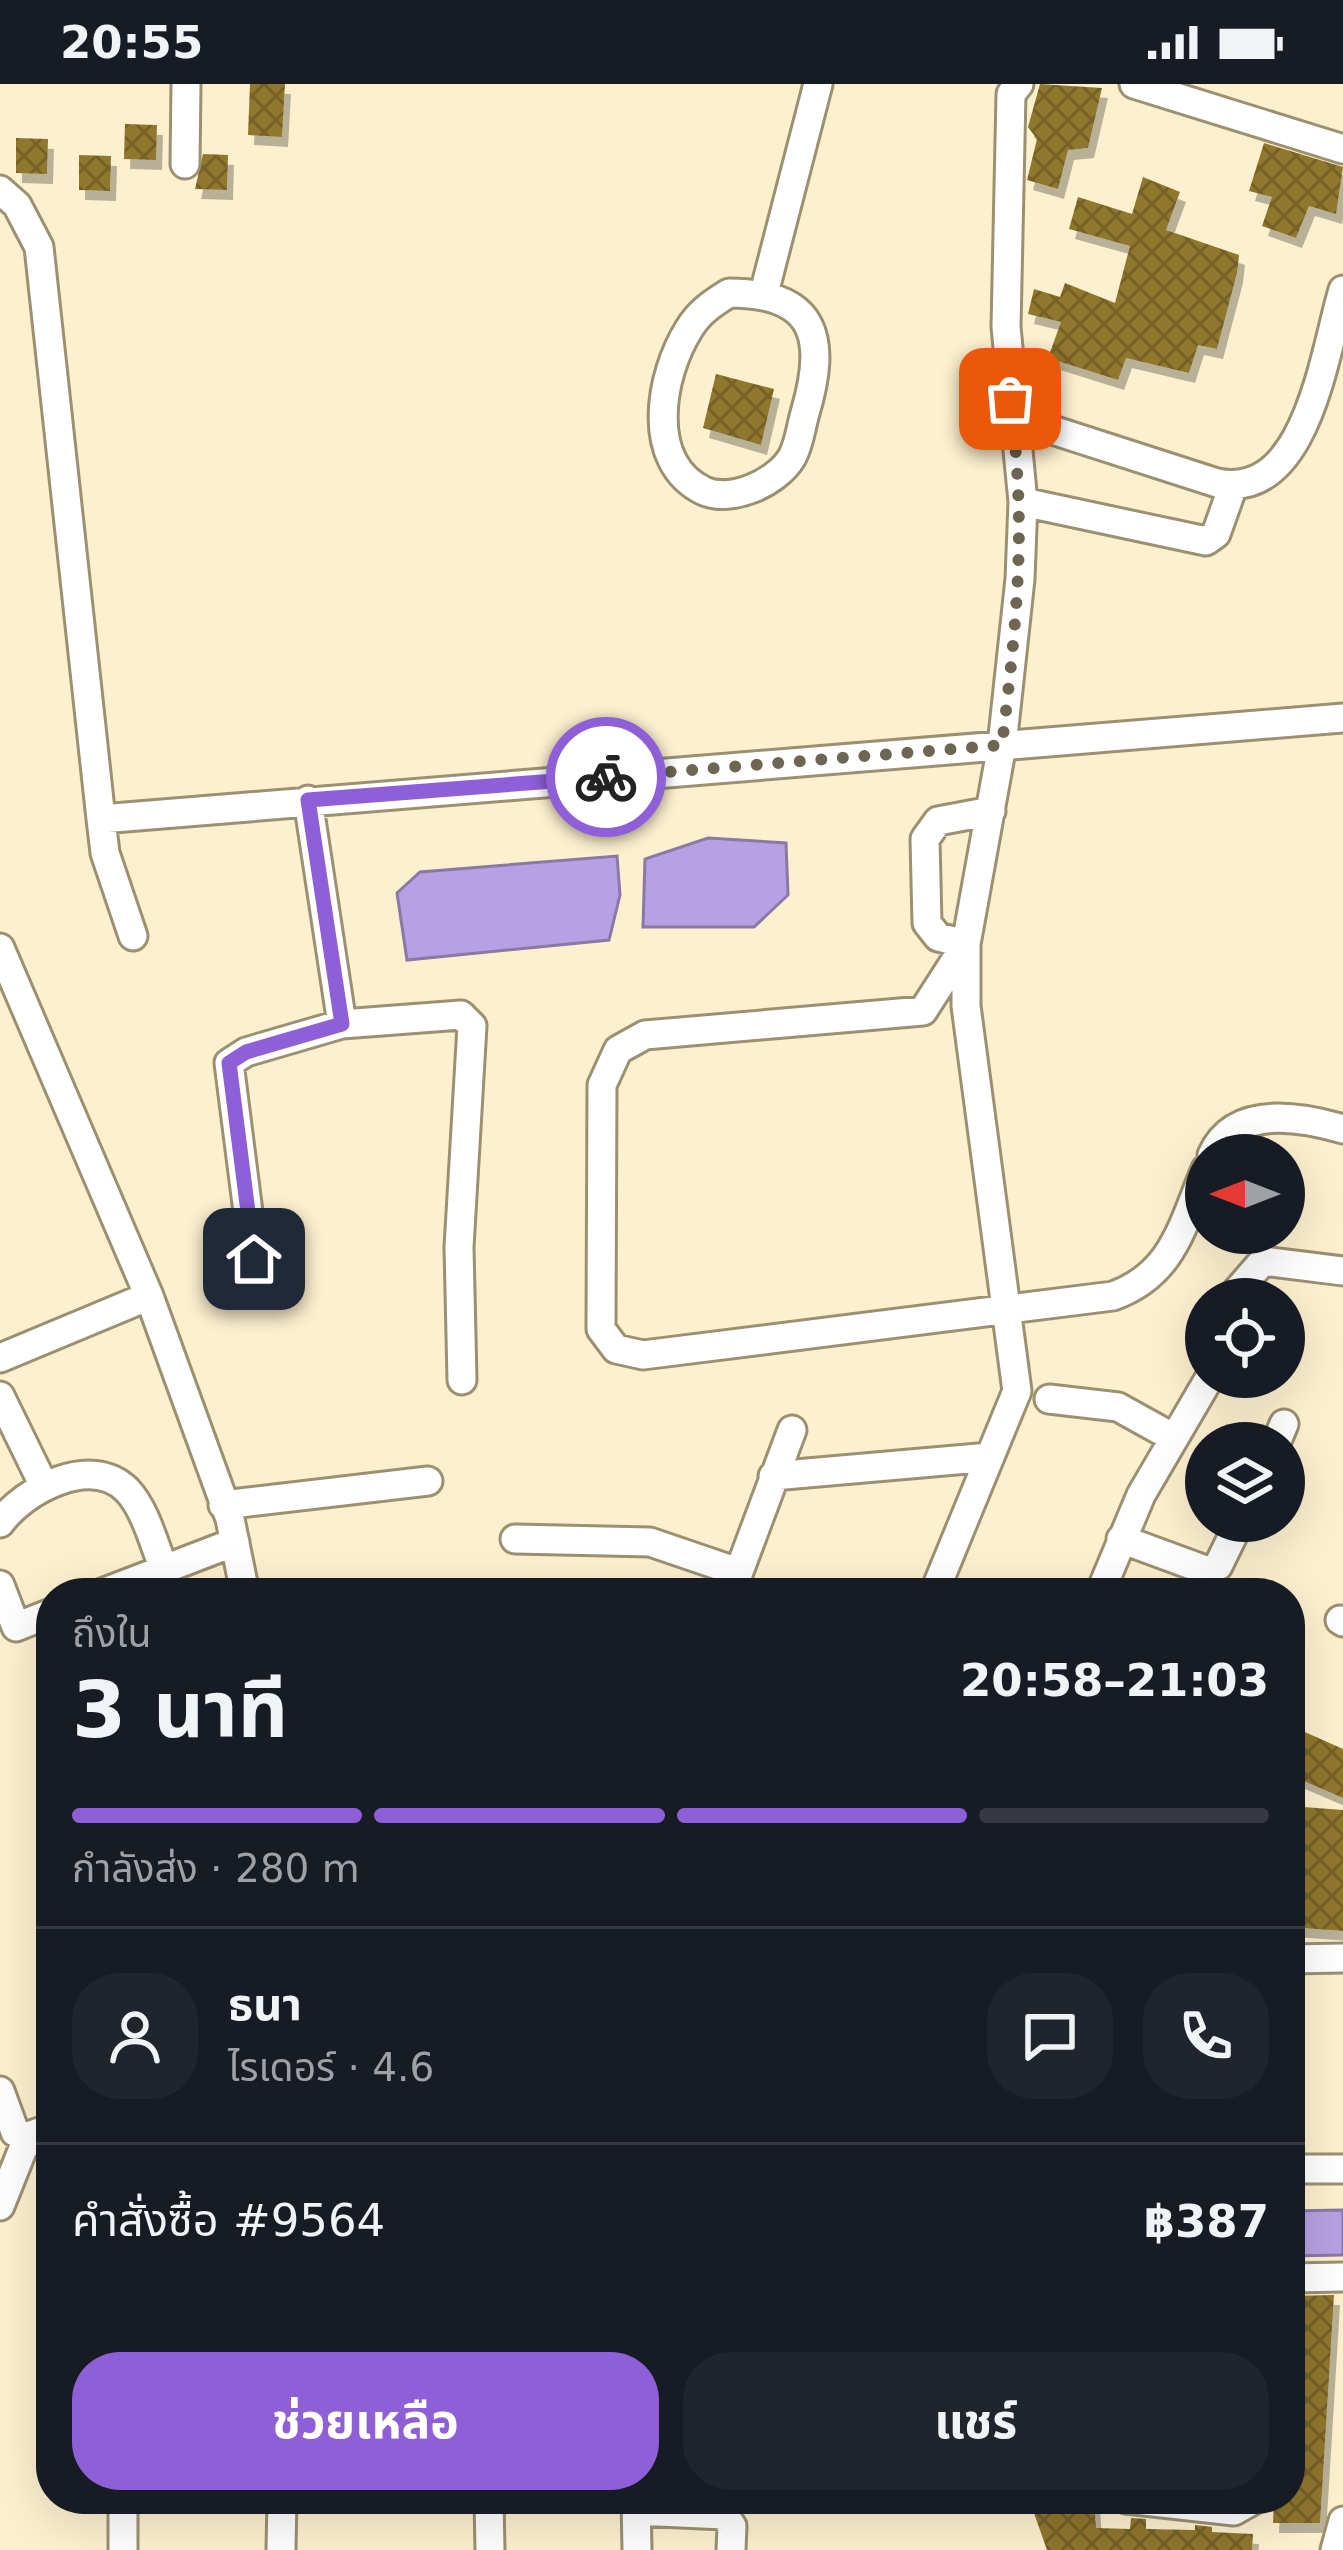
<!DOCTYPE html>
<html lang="th">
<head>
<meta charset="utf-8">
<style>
	:root { --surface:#171b24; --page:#20242c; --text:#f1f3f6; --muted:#9ea1a6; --line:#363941; --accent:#8f5fd8 }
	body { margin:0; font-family:"DejaVu Sans","Noto Sans Thai",sans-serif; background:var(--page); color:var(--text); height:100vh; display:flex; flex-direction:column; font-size:45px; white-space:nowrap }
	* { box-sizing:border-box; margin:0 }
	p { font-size:39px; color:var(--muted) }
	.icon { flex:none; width:66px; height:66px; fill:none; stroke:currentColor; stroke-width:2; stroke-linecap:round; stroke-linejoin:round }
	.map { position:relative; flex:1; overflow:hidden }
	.details { position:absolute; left:36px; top:1494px; width:1269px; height:936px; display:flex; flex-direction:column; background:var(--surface); border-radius:48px; box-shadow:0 12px 48px #0002 }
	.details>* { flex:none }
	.needle { width:78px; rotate:270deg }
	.controls { position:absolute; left:1185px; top:1050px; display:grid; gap:24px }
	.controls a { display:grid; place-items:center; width:120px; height:120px; border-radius:50%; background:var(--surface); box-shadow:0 12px 48px #0002; font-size:60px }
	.pin { position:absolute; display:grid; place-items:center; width:102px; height:102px; color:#fff; margin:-51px; border-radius:24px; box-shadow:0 6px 18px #0006 }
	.courier { position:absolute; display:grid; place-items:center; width:120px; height:120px; margin:-60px; border:9px solid #8f5fd8; border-radius:50%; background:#fff; color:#222; box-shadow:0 3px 15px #0007 }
	.summary em { font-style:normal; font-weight:700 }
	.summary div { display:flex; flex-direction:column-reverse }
	.summary { display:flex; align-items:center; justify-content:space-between; height:204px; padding:0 36px }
	h1 { font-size:78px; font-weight:700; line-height:90px }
	.bar { display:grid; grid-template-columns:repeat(4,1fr); gap:18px 12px; align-content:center; height:144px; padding:0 36px }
	.bar i { height:15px; border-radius:9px; background:var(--line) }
	.bar .on { background:var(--accent) }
	.bar p { grid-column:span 4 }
	.line { display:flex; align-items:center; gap:30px; padding:0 36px; border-top:3px solid var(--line) }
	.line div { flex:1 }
	.round { display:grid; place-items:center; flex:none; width:126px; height:126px; border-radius:48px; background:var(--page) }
	.action { display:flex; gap:24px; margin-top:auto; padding:24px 36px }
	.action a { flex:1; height:138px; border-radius:48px; background:var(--accent); color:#fff; font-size:48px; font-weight:700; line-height:138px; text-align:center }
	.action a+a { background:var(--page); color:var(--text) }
	.status { display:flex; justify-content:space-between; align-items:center; height:84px; padding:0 60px; background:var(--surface); direction:ltr }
	.status svg { height:33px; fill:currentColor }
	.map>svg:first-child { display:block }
</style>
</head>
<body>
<div class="status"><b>20:55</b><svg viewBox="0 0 49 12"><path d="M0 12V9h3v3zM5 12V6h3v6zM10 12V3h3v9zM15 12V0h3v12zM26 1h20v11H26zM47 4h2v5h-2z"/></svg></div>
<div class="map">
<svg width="1343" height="2466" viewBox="0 0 1343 2466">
	<defs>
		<pattern id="building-cross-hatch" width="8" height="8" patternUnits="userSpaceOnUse" patternTransform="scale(3)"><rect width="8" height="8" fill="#90772d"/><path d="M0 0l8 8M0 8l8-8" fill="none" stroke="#756125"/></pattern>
		<filter id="shadow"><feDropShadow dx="6" dy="10" stdDeviation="0" flood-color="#0004"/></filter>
	</defs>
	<rect width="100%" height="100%" fill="#fcf0cf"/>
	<path fill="#b7a1e4" stroke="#8979a4" stroke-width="3" d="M708 754 786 759 788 811 754 843H643L645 775Z
		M617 772 620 811 609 856 407 876 397 809 420 788Z
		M1343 2126V2171L1290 2172V2127Z"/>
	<path fill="url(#building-cross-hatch)" filter="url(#shadow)" d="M250 0H285L282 53 248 51Z
		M1040 0 1102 4 1088 64 1068 66 1058 105 1027 96 1037 55 1028 43Z
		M125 40 157 41 156 76 124 75Z
		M16 54 48 55 47 90 16 89Z
		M1264 59 1343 83 1336 130 1309 122 1296 154 1262 142 1272 113 1249 107Z
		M203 70 228 71 227 106 195 105Z
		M79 71 111 72 110 107 79 106Z
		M1143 93 1180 108 1166 146 1239 171 1237 189 1217 265 1198 261 1189 289 1126 274 1118 296 1048 274 1061 238 1028 230 1034 205 1060 213 1065 199 1115 219 1130 162 1069 145 1078 113 1132 130Z
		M716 290 774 305 761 361 703 344Z
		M1298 1645 1343 1665V1714L1290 1691V1665Z
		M1290 1722 1343 1726V1847L1290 1843Z
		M1334 2211 1320 2439H1273L1274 2415H1290V2212Z
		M1029 2415H1094L1096 2444 1130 2445 1131 2434 1146 2435V2445L1195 2446V2441L1212 2443V2448L1253 2450 1252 2466H1047Z"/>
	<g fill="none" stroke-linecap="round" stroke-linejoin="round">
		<g stroke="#9b9071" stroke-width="33">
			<path id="minor" d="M1134 0 1343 65
				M185 80 186 0
				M0 106 17 121 39 163 101 735 1343 634
				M729 209C817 209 827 255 805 329 801 343 799 361 792 373 777 399 731 419 704 407 644 378 660 291 689 245 699 228 713 219 729 209Z
				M764 209 818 0
				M1012 333 1217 399C1307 417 1324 269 1343 206
				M1023 418 1206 457 1216 450 1233 402
				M308 716 342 940 461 931 472 942 459 1163 462 1296
				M991 727 938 737 925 755 927 839 938 853 966 860 923 927 645 951 618 966 602 1001 601 1245 616 1265 643 1271 1113 1212C1174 1190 1182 1141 1206 1085
				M101 735 105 769 133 852
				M0 864 149 1212
				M1212 1071C1235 1020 1302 1033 1343 1045
				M254 1175 229 979 246 968 342 940
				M1230 1215 1263 1177 1343 1187
				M0 1274 149 1212 230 1435 245 1509
				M0 1312 44 1402
				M1049 1315 1118 1323 1174 1354
				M1276 1359 1284 1340
				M773 1392 990 1373
				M223 1421 428 1397
				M0 1439C24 1406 91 1370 127 1406 146 1426 154 1461 164 1485
				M515 1455 650 1458 738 1488
				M1121 1455 1208 1487 1218 1482 1240 1437
				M0 1501 16 1543 51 1529
				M102 1509 235 1458
				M731 1509 792 1346
				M934 1509 1017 1307 966 922V860L1002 661 1020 495 1023 418 1006 243 1011 10 1019 0
				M1100 1509 1141 1411 1210 1293
				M1340 1536 1343 1538
				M1290 1875 1343 1874
				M0 2007 15 2048 42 2059
				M1290 2085H1343
				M0 2122 28 2052 51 2044
				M1290 2194 1343 2193
				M489 2415 490 2466
				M636 2415 637 2466
				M1126 2415 1234 2427 1255 2415
				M637 2427 724 2431 732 2442 731 2466
				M123 2466V2415
				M281 2466 282 2415
				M1335 2466 1343 2437"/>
		</g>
		<use href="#minor" stroke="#fff" stroke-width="27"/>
	</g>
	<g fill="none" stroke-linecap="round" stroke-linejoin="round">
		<path stroke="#6c6652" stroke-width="12" stroke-dasharray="0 21.6" d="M606 693 1002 661C1017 534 1027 443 1010 315"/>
		<path stroke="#8f5fd8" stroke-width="15" d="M254 1175 229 979 246 968 342 940 308 716 606 693"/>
	</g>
</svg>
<div class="controls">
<a><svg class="needle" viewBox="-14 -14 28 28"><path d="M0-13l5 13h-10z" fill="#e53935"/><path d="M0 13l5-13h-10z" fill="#9ea1a6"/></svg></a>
<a><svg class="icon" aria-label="locate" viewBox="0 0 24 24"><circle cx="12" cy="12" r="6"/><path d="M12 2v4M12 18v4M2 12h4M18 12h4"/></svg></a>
<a><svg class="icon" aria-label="layers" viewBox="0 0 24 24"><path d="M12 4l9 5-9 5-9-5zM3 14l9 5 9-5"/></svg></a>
</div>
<div class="pin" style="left:1010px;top:315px;background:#ea580c"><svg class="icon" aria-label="bag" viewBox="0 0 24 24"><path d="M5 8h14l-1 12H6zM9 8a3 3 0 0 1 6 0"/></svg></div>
<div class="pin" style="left:254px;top:1175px;background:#1f2937"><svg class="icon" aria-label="home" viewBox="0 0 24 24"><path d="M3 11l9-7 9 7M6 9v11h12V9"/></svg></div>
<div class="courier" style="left:606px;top:693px"><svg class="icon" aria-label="bike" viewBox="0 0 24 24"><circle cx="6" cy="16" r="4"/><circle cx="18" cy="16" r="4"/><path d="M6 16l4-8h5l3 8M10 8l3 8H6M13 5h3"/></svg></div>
<section class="details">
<div class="summary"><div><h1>3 นาที</h1><p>ถึงใน</p></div><em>20:58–21:03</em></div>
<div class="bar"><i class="on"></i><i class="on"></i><i class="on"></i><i></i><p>กำลังส่ง · 280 m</p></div>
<div class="line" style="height:216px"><a class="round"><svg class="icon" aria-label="person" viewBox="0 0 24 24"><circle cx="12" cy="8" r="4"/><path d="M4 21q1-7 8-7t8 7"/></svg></a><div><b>ธนา</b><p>ไรเดอร์ · 4.6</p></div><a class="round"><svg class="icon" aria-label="chat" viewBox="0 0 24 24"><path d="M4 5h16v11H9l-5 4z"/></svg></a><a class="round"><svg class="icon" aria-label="phone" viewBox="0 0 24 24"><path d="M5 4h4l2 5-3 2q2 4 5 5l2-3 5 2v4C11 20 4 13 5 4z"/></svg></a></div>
<div class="line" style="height:156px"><div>คำสั่งซื้อ #9564</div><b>฿387</b></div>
<div class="action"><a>ช่วยเหลือ</a><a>แชร์</a></div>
</section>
</div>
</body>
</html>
